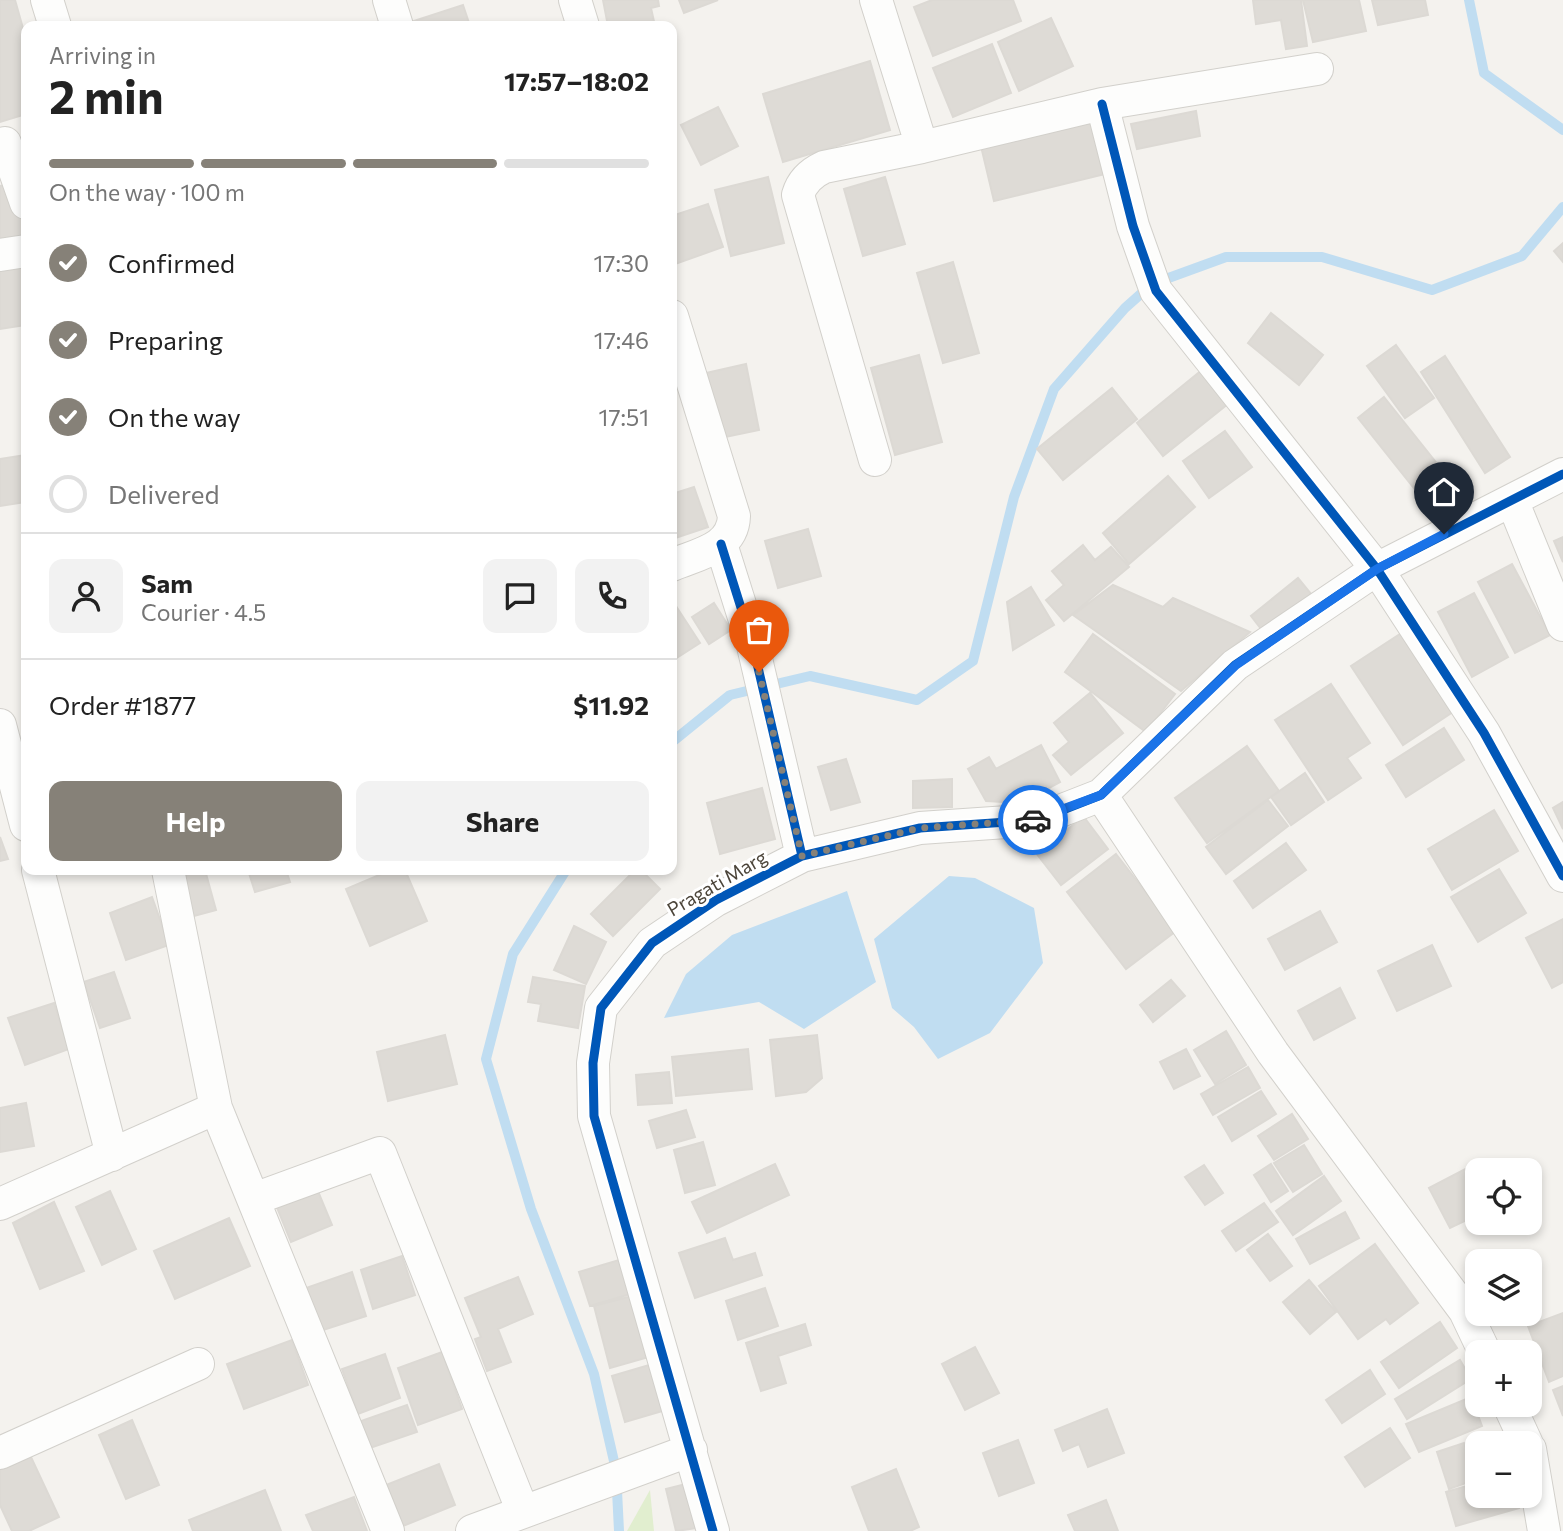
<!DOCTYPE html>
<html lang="en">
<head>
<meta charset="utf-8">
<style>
	:root { --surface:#fff; --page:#f2f2f2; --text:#222; --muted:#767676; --line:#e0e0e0; --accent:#868178 }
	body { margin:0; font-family:Commissioner,sans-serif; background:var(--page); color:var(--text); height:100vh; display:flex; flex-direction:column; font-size:26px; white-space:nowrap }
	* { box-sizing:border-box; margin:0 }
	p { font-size:23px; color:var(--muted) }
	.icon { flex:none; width:38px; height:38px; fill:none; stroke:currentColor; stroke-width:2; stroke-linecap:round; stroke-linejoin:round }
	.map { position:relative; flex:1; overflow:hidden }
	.side { position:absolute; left:21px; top:21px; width:656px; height:854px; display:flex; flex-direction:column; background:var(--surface); border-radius:14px; box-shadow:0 4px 10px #0003 }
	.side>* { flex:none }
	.buttons { position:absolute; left:1465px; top:1158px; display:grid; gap:14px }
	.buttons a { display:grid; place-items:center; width:77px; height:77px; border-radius:14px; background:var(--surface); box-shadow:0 4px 10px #0003; font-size:35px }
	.pin { position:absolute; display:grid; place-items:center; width:60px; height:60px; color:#fff; margin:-72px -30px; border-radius:50% 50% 50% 0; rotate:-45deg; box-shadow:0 0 7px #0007 }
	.pin .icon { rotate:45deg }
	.courier { position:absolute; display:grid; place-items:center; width:70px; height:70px; margin:-35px; border:5px solid #1a73e8; border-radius:50%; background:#fff; color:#222; box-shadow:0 2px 9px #0007 }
	.summary em { font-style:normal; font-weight:700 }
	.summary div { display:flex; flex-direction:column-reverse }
	.summary { display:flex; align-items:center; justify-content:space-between; height:119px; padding:0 28px }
	h1 { font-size:46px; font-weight:700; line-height:52px }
	.bar { display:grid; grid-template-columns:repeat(4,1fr); gap:10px 7px; align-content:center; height:84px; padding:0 28px }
	.bar i { height:9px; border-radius:5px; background:var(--line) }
	.bar .active { background:var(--accent) }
	.bar p { grid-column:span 4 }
	.line { display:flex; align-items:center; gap:18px; padding:0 28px; border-top:2px solid var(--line) }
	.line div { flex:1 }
	.round { display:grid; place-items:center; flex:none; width:74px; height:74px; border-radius:14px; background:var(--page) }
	ol { padding:0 28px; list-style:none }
	li { display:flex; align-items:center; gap:21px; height:77px }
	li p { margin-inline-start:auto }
	li .icon { padding:7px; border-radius:50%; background:var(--accent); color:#fff; stroke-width:4 }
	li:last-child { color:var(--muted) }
	li i { width:38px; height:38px; border:4px solid var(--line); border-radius:50% }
	.button { display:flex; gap:14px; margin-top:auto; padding:14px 28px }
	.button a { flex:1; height:80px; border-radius:14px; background:var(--accent); color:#fff; font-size:28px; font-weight:700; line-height:80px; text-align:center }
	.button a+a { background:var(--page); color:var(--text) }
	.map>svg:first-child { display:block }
</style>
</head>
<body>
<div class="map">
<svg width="1563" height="1531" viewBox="0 0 1563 1531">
	<rect width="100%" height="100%" fill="#f4f2ee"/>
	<path fill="#e1eecf" d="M650 1490 654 1531H627Z"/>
	<path fill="#c0ddf1" d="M949 876 975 878 1034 908 1043 963 990 1033 938 1059 914 1027 892 1008 874 939Z
		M847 891 876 982 804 1029 759 1002 664 1018 686 974 732 935Z"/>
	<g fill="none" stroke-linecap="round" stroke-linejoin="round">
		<path stroke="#c0ddf1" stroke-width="10" d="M1469 0 1484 73 1563 130
			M672 742 730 695 810 676 917 700 973 661 1014 497 1054 389 1125 308 1152 284 1226 257H1322L1432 290 1522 256 1563 207
			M566 870 513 954 486 1059 531 1209 594 1374 616 1470 619 1531"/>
	</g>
	<path fill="#dedbd6" stroke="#dcd9d4" stroke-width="2" d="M0 0H15L26 39V114L0 122Z
		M603 0H658L659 6 651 8 655 26H608Z
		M679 0H718L684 13Z
		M932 0H1013L1021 21 933 56 914 7Z
		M1253 0H1301L1307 46 1286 49 1281 20 1256 24Z
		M1303 0H1359L1366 31 1313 42Z
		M1372 0H1425L1428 15 1378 25Z
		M463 5 470 26H412L411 22Z
		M1051 18 1073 66 1019 91 998 42Z
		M992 44 1011 93 953 117 933 68Z
		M870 61 890 130 783 162 763 94Z
		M718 107 738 146 701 165 681 125Z
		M1196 111 1200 136 1137 149 1131 124Z
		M1091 115 1105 174 994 201 980 142Z
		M768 177 784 243 731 256 715 190Z
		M885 177 905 244 863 256 844 189Z
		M15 182 26 223V236L0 243V186Z
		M708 204 723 247 672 265V216Z
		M1563 243V262L1554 251Z
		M21 262 26 303V325L0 329V265Z
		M953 262 979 353 943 363 917 273Z
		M1271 313 1323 355 1299 385 1248 343Z
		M1396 345 1434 398 1405 418 1367 366Z
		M919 355 942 442 895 455 871 368Z
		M1445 356 1510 457 1485 473 1421 372Z
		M746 364 759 430 720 438 706 373Z
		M1202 370 1229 403 1163 456 1137 423Z
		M1112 388 1137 419 1063 480 1037 449Z
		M1384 397 1451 481 1425 502 1358 418Z
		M1225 431 1252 467 1209 498 1183 461Z
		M26 455V502L0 506V459Z
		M1168 476 1195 507 1129 564 1103 533Z
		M1446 486 1461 504 1443 519 1429 501Z
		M694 487 708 527 672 539V494Z
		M808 529 821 576 778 588 765 541Z
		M1563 537V562L1554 541Z
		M1083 545 1095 560 1111 547 1129 567 1064 621 1046 600 1064 585 1052 571Z
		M1512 564 1550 635 1515 653 1478 582Z
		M1298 578 1312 595 1265 634 1251 616Z
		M1113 585 1163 607 1173 598 1250 632 1181 691 1073 615Z
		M1031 587 1054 625 1013 650 1007 602Z
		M1474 593 1508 657 1472 677 1438 612Z
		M672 600 700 643 672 661Z
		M714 603 731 630 709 644 692 617Z
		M1420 621 1471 700 1403 745 1351 666Z
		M1093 634 1175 694 1146 732 1065 672Z
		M1331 684 1370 743 1347 758 1361 778 1328 800 1275 720Z
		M1090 693 1123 733 1071 775 1053 755 1069 742 1054 723Z
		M1444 728 1464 760 1406 797 1386 765Z
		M1041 745 1060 782 1021 803 986 801 968 769 989 757 996 769Z
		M1247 746 1279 791 1207 843 1175 798Z
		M846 759 860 802 831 810 818 767Z
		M1305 773 1324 802 1291 825 1271 797Z
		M952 779V807L913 808V781Z
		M762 788 775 839 720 854 707 803Z
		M1268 800 1288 826 1226 874 1206 847Z
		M1563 802V829L1553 808Z
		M1494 810 1518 851 1452 890 1428 849Z
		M1084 817 1108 849 1061 885 1036 853Z
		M0 837 8 859 0 861Z
		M1286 843 1306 870 1253 908 1234 881Z
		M1116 854 1176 931 1126 969 1067 892Z
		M1499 869 1526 913 1478 942 1451 897Z
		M205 870 216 910 190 917 178 877Z
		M248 870H286L290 882 255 892Z
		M391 870H405L427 921 370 946 346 889Z
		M635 870H641L660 889 613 936 591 914Z
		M152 897 169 945 126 960 110 913Z
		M1320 911 1337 942 1285 970 1268 939Z
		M1563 919V982L1552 988 1526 938Z
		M574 926 606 942 586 984 554 970Z
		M1432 945 1451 986 1397 1011 1378 971Z
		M114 972 130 1018 100 1028 84 982Z
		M533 977 585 986 578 1028 538 1021 541 1004 528 1002Z
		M1171 980 1185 996 1153 1022 1140 1005Z
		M1340 988 1355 1018 1314 1040 1298 1011Z
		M54 1003 69 1049 25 1065 8 1018Z
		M1226 1031 1246 1065 1215 1084 1194 1050Z
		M445 1035 457 1084 388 1101 377 1052Z
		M817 1035 822 1078 806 1092 776 1096 770 1040Z
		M748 1049 752 1089 676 1096 672 1057Z
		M1186 1049 1200 1076 1174 1089 1160 1062Z
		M1248 1067 1260 1088 1213 1115 1201 1094Z
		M669 1072 672 1103 638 1105 636 1075Z
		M1261 1091 1276 1114 1232 1141 1218 1117Z
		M26 1103 34 1146 0 1152V1108Z
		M686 1110 695 1137 657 1148 649 1121Z
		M1292 1114 1308 1139 1274 1160 1258 1136Z
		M703 1142 715 1185 685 1193 674 1150Z
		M1304 1145 1322 1174 1293 1192 1274 1163Z
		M775 1164 789 1195 707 1233 692 1202Z
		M1271 1164 1288 1191 1271 1202 1254 1175Z
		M1204 1165 1223 1193 1205 1205 1185 1177Z
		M1469 1167 1477 1183V1215L1450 1228 1429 1188Z
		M1324 1176 1341 1201 1293 1235 1276 1211Z
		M317 1189 332 1225 291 1242 276 1205Z
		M110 1191 136 1249 102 1265 76 1207Z
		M54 1202 84 1271 40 1289 13 1223Z
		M1264 1203 1278 1222 1236 1251 1222 1231Z
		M1345 1212 1359 1238 1310 1264 1296 1239Z
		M229 1218 250 1266 175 1299 154 1251Z
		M1268 1234 1292 1266 1270 1281 1247 1250Z
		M725 1238 733 1260 755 1253 762 1275 695 1298 679 1253Z
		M1375 1244 1418 1303 1390 1324 1386 1319 1358 1339 1319 1286Z
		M1515 1252 1519 1262H1495Z
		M402 1256 415 1295 373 1309 361 1270Z
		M626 1258 637 1292 590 1306 579 1272Z
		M352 1272 366 1316 317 1332 303 1289Z
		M518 1277 533 1314 498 1329 511 1362 487 1371 475 1339 481 1337 465 1298Z
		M1309 1280 1336 1312 1310 1334 1283 1302Z
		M765 1288 778 1326 738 1340 726 1301Z
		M636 1295 652 1356 610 1368 594 1306Z
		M1563 1313V1376L1549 1382 1528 1326Z
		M1440 1322 1457 1348 1399 1388 1381 1362Z
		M805 1324 811 1345 778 1356 786 1383 761 1391 746 1343Z
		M292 1340 308 1385 244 1409 227 1364Z
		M975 1347 999 1393 965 1410 942 1364Z
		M442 1352 462 1409 418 1425 398 1368Z
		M385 1354 400 1398 358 1414 342 1369Z
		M1460 1360 1471 1379 1407 1419 1395 1399Z
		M656 1363 669 1409 625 1422 612 1376Z
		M1370 1370 1385 1394 1342 1423 1326 1400Z
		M1563 1386V1416L1553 1390Z
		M1471 1397 1482 1426 1419 1452 1406 1424Z
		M407 1405 417 1432 367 1449 358 1422Z
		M1107 1409 1124 1453 1088 1467 1079 1444 1063 1451 1055 1430Z
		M132 1420 159 1485 126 1499 99 1435Z
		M1390 1428 1410 1458 1365 1487 1345 1457Z
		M1018 1440 1034 1483 999 1496 983 1453Z
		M1464 1443 1470 1459 1477 1457V1479L1449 1489 1437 1452Z
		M30 1455 59 1517 29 1531H12L0 1505V1469Z
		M439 1464 455 1505 403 1526 386 1485Z
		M896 1469 919 1527 910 1531H869L852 1487Z
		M1477 1483V1496H1515L1519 1508 1456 1526 1446 1492Z
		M686 1484 697 1528 676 1531 666 1489Z
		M265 1490 281 1531H193L189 1520Z
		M354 1497 367 1531H313L306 1515Z
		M1106 1500 1118 1531H1075L1068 1515Z"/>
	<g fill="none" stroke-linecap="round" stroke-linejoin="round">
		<g stroke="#d2d0cb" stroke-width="34">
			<path id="minor" d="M47 0 55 26
				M389 0 397 26
				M575 0 583 26
				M876 0 922 147
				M1102 104 1133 226 1156 291 1377 569 1484 733 1563 876
				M5 143 26 203
				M0 255 26 251
				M672 316 734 516C733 549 698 554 672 565
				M875 460 798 195C802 181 811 173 824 167L922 147 1102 104 1317 69
				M1512 500 1563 625
				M721 544 753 646 802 856
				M0 725 26 825
				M1101 795 1273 1053 1465 1311 1485 1353
				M38 870 112 1155
				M168 870 216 1108 388 1531
				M254 1199 380 1153 523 1512
				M0 1204 216 1108
				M1509 1405 1527 1444
				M1530 1449 1544 1531
				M0 1453 198 1364
				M472 1531 691 1450
				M713 1531 594 1116 593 1063 601 1008 652 943 716 900 802 856 920 828 1037 820 1101 795 1235 665 1377 569 1563 474"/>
		</g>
		<use href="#minor" stroke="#fdfdfc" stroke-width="32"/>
		<g stroke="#fff" stroke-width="13">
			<path id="cycleway" d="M1102 104 1133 226 1156 291 1377 569 1484 733 1563 876
				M721 544 753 646 802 856
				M713 1531 594 1116 593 1063 601 1008 652 943 716 900 802 856 920 828 1037 820 1101 795 1235 665 1377 569 1563 474"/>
		</g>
		<use href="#cycleway" stroke="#0057b8" stroke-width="9"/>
	</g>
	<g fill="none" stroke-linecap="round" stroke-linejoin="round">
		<path stroke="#868178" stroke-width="7" stroke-dasharray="0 12.6" d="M759 672 802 856 920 828 1033 820"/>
		<path stroke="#1a73e8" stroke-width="9" d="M1033 820 1101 795 1236 665 1377 569 1444 534"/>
	</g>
	<g text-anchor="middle" stroke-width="6" stroke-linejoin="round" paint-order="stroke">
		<g font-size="19" fill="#4b4439" stroke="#fff">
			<text transform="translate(717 883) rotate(-30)" y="7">Pragati Marg</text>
		</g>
	</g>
</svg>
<div class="buttons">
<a><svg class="icon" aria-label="locate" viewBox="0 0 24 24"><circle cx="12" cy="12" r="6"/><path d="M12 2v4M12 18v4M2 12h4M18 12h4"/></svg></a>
<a><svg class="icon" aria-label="layers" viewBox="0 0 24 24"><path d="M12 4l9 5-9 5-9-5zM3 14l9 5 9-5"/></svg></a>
<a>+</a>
<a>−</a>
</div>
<div class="pin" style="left:759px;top:672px;background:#ea580c"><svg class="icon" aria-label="bag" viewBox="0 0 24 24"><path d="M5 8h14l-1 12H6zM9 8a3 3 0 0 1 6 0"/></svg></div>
<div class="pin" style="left:1444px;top:534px;background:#1f2937"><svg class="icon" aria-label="home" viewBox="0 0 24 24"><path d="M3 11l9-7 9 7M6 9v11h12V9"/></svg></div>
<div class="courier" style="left:1033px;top:820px"><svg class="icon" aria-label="car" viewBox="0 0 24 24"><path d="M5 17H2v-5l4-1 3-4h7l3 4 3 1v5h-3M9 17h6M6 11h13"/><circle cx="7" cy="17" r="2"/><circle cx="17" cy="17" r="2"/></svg></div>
<section class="side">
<div class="summary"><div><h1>2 min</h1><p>Arriving in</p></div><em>17:57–18:02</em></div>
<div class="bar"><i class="active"></i><i class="active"></i><i class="active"></i><i></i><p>On the way · 100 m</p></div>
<ol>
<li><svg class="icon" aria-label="check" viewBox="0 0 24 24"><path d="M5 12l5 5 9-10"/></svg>Confirmed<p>17:30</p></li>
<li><svg class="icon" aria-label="check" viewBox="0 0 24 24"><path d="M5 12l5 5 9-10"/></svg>Preparing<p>17:46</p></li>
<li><svg class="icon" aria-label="check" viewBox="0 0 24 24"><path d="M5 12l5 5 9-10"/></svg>On the way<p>17:51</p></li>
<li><i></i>Delivered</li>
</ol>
<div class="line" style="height:126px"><a class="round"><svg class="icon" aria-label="person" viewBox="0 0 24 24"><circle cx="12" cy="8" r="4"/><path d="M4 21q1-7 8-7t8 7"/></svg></a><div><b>Sam</b><p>Courier · 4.5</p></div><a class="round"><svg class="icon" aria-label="chat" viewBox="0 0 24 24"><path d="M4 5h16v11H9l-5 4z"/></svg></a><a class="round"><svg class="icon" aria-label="phone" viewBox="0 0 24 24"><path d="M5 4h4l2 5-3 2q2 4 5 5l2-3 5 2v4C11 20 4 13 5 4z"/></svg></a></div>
<div class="line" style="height:91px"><div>Order #1877</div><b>$11.92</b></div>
<div class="button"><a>Help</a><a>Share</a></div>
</section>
</div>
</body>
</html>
